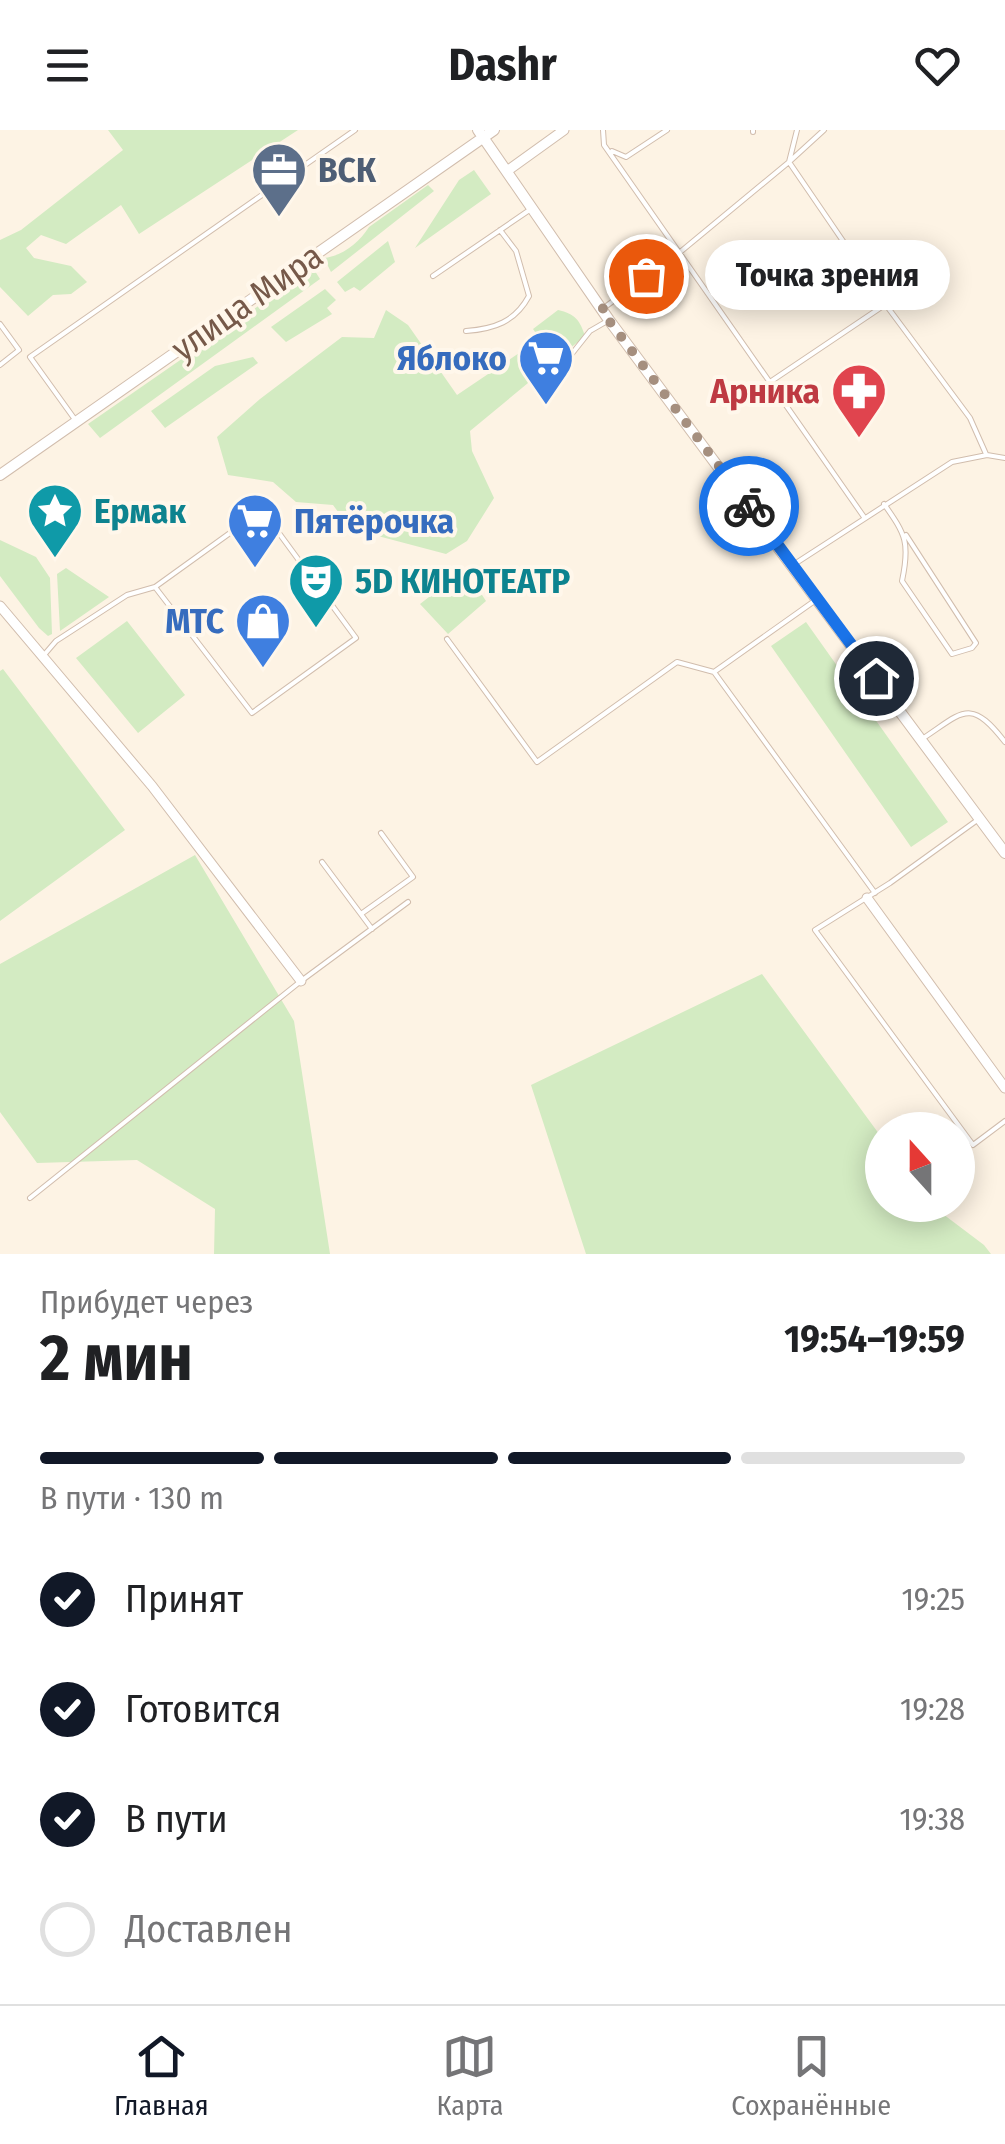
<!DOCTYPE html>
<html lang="ru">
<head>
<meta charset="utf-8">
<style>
	:root { --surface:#fff; --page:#f6f6f6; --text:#202124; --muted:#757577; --line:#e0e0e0; --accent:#111827 }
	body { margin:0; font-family:"Fira Sans Condensed",sans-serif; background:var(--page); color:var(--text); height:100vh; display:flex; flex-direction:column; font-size:38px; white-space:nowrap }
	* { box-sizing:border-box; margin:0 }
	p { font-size:32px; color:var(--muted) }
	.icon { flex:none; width:55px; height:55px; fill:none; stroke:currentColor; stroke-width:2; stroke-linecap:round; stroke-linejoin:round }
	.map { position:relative; height:1124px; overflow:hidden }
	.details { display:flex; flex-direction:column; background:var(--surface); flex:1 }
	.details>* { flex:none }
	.needle { width:65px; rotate:339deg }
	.tools { position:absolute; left:865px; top:982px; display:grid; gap:20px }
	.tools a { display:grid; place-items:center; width:110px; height:110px; border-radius:50%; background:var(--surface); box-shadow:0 5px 25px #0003; font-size:50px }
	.pin { position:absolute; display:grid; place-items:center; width:85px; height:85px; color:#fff; margin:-42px; border:5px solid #fff; border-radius:50%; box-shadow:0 2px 10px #0007 }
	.courier { position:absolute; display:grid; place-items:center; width:100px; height:100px; margin:-50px; border:8px solid #1a73e8; border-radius:50%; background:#fff; color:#222; box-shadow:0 2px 12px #0007 }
	.bubble { position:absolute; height:70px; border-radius:35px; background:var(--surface); box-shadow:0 5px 25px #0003; font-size:32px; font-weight:700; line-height:70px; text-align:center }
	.summary em { font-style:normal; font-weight:700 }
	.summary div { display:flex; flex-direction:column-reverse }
	.summary { display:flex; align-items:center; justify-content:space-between; height:170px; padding:0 40px }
	h1 { font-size:65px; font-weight:700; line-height:75px }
	.bar { display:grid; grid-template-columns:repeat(4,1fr); gap:15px 10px; align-content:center; height:120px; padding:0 40px }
	.bar i { height:12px; border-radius:8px; background:var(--line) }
	.bar .current { background:var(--accent) }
	.bar p { grid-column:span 4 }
	ol { padding:0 40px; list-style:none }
	li { display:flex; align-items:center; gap:30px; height:110px }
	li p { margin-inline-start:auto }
	li .icon { padding:10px; border-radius:50%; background:var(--accent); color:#fff; stroke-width:4 }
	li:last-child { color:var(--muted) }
	li i { width:55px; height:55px; border:5px solid var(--line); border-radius:50% }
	header { display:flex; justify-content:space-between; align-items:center; height:130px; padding:0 40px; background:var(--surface); font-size:45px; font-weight:700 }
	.tab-bar { display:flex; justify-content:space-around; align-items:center; height:140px; border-top:2px solid var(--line); background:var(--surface); font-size:28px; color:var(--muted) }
	.tab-bar a { display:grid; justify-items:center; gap:5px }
	.tab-bar .current { color:var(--accent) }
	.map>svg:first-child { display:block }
</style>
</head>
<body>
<header><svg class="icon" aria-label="menu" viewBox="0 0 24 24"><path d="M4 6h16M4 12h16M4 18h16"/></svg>Dashr<svg class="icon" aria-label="heart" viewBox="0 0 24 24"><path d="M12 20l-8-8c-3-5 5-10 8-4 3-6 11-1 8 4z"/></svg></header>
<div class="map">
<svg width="1005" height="1124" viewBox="0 0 1005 1124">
	<rect width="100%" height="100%" fill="#fdf3e4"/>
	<path fill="#d3ebc2" d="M108 0H298L139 104 121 75 66 114 41 105 26 118 34 128 71 136 87 152 71 164 53 165 28 186 0 157V110L21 100 123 20Z
		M474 40 491 64 415 118 459 50Z
		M428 55 434 61 331 142 324 128C342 126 359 113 369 97Z
		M388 111 395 132 360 161 354 157 345 162 337 152Z
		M313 138 320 149 100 308 88 294Z
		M325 159 336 170 327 178 332 184 286 212 271 197Z
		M386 180 408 195 457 265 540 209 533 199 558 180C575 184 580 190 585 206L470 301 472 321 494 368 467 411 446 424 359 401 347 394 333 375 296 372 273 352 228 345 217 307 260 269 342 207 374 208Z
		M253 227 258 233 165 298 151 281 215 236Z
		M0 410 36 427 50 448 52 504 48 506 39 498 0 446Z
		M66 438 109 467 60 501 57 444Z
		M465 439 486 471 448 504 420 474Z
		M127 491 185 565 138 603 76 528Z
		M806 492 948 692 911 717 771 516Z
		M3 539 125 700 0 791V541Z
		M195 725 294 891 330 1124H214L215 1079 137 1030 37 1033 0 982V834Z
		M762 844 882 1008V1075H931L984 1115 991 1124H586L531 955Z"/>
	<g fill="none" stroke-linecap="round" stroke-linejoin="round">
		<g stroke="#d1bdad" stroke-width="6">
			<path id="service" d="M603 0 604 15 864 387
				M753 2V0
				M612 21 626 27 667 0
				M789 32 824 0
				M789 32 797 0
				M433 146 528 81
				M886 175 970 288 986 324
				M605 177 679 123 789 32 858 133 889 172 770 252
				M0 194 19 220 0 235
				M466 201C494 199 515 192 529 166L516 121 500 100
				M559 240 590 201 609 190
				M76 291 30 227 355 0
				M884 374C906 405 910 413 902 451L952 524 972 518 976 513 906 405
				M793 435 952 332 987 325 1005 328
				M813 472 714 542 875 763
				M447 509 537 632 677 532 714 542
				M44 525 56 511 127 465 155 457 262 380 356 508 252 583 155 457
				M922 609C963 582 970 567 1005 612
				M976 691 890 753 815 800 973 1015 1005 991
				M322 732 372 799
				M361 784 413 747 381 703
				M30 1068 301 851 408 772"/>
		</g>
		<g stroke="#d1bdad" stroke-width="11">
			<path id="minor" d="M507 41 564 0
				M0 476 152 656 301 851
				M867 768 1005 958"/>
		</g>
		<g stroke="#d1bdad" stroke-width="12">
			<path id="tertiary" d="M478 0 609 190 1005 723
				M0 345 494 0"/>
		</g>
		<use href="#service" stroke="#fff" stroke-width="4"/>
		<use href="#minor" stroke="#fff" stroke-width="9"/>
		<use href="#tertiary" stroke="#fff" stroke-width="10"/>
	</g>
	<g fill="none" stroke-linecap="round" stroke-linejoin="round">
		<path stroke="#a58f7f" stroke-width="10" stroke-dasharray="0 18" d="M646 146 601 180 749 376"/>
		<path stroke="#1a73e8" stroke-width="12" d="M749 376 876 548"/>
	</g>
	<defs>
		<g id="office-pin" transform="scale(2.875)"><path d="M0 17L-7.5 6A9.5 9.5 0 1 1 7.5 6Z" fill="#5c6f8a" stroke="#fff7eb"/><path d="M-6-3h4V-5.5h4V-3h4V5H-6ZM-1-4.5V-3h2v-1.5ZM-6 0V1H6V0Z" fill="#fff"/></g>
		<g id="supermarket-pin" transform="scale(2.875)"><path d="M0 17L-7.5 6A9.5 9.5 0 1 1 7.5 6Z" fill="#3f7fe0" stroke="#fff7eb"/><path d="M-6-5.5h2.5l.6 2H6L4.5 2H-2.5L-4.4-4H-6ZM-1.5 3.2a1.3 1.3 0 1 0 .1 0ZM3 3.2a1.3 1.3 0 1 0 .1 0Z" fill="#fff"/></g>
		<g id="pharmacy-pin" transform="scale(2.875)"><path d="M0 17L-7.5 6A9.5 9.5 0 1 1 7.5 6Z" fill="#e0444e" stroke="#fff7eb"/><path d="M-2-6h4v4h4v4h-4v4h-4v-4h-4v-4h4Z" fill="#fff"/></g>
		<g id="sight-pin" transform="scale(2.875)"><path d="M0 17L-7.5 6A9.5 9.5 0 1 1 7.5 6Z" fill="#0f9aa8" stroke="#fff7eb"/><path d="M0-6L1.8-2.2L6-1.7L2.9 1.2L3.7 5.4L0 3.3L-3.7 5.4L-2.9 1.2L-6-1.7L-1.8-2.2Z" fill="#fff"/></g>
		<g id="theatre-pin" transform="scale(2.875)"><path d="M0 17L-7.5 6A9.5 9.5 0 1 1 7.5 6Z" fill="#0f9aa8" stroke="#fff7eb"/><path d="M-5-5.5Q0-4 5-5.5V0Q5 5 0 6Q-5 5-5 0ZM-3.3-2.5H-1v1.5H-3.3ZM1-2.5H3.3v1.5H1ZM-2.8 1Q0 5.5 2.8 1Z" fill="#fff"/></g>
		<g id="shop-pin" transform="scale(2.875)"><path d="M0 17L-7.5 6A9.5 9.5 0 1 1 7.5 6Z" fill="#3f7fe0" stroke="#fff7eb"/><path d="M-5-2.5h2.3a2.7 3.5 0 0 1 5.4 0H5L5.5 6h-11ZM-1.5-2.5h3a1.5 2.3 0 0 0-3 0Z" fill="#fff"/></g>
	</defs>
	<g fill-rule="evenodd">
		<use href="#office-pin" x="279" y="40"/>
		<use href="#supermarket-pin" x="546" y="228"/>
		<use href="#pharmacy-pin" x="859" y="261"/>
		<use href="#sight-pin" x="55" y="381"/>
		<use href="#supermarket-pin" x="255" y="391"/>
		<use href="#theatre-pin" x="316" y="451"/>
		<use href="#shop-pin" x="263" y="491"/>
	</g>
	<g text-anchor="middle" stroke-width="8" stroke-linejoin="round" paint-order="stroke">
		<g font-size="35" font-weight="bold" fill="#4e5e75" stroke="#fff7eb" text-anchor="start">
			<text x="318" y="52">ВСК</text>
		</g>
		<g font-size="35" fill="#765949" stroke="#fff7eb">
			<text transform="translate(247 172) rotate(-35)" y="12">улица Мира</text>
		</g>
		<g font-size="35" font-weight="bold" fill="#366cbe" stroke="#fff7eb" text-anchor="end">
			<text x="507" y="240">Яблоко</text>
			<text x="294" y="403" text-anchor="start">Пятёрочка</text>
			<text x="224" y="503">МТС</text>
		</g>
		<g font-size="35" font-weight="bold" fill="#be3a42" stroke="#fff7eb" text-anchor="end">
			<text x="820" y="273">Арника</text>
		</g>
		<g font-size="35" font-weight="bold" fill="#0d838f" stroke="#fff7eb" text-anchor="start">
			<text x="94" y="393">Ермак</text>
			<text x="355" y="463">5D КИНОТЕАТР</text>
		</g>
	</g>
</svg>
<div class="tools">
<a><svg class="needle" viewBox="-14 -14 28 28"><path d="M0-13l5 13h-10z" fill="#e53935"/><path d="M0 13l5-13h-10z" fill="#757577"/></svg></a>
</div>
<div class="pin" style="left:646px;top:146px;background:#ea580c"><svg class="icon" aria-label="bag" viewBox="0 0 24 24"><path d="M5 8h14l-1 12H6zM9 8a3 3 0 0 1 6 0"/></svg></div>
<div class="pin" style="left:876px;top:548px;background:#1f2937"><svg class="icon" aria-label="home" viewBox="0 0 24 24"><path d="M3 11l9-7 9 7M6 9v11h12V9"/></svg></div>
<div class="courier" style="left:749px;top:376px"><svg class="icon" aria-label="bike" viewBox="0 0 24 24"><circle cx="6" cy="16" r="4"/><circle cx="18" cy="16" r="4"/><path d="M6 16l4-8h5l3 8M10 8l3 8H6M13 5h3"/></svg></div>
<div class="bubble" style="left:705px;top:110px;width:245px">Точка зрения</div>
</div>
<section class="details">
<div class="summary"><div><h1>2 мин</h1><p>Прибудет через</p></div><em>19:54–19:59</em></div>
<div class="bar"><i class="current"></i><i class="current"></i><i class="current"></i><i></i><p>В пути · 130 m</p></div>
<ol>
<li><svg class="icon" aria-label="check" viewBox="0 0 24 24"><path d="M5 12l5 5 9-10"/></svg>Принят<p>19:25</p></li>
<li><svg class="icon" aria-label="check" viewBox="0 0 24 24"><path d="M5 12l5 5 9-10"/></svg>Готовится<p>19:28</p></li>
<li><svg class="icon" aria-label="check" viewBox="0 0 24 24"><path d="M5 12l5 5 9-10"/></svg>В пути<p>19:38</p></li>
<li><i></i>Доставлен</li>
</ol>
</section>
<nav class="tab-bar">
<a class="current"><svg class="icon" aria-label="home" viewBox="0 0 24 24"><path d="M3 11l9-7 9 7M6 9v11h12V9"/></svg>Главная</a>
<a><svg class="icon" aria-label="map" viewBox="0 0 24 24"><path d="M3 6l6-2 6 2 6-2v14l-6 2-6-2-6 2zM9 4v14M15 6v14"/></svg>Карта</a>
<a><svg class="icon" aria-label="saved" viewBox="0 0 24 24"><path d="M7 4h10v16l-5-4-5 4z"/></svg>Сохранённые</a>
</nav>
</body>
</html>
